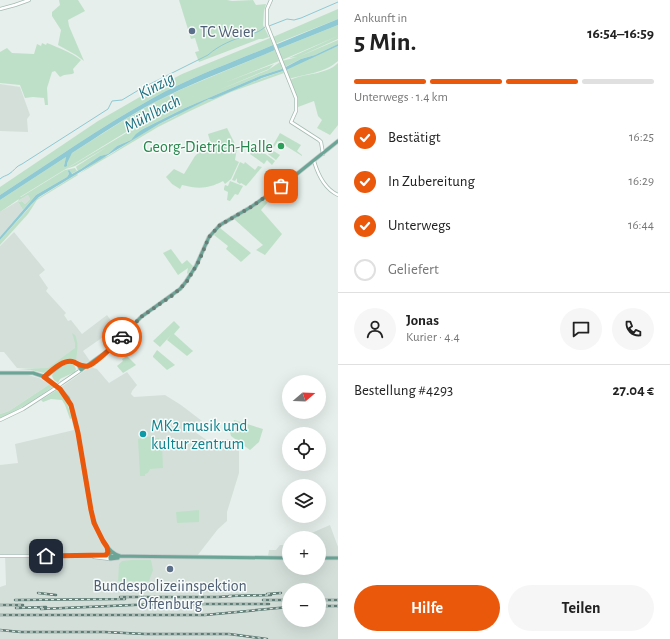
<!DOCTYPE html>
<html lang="de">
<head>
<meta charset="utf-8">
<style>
	:root { --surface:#fff; --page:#f6f6f6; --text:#222; --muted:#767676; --line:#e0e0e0; --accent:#ea580c }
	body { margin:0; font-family:"Alegreya Sans",sans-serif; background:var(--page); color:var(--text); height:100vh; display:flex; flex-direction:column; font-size:15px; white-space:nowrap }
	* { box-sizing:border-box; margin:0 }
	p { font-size:13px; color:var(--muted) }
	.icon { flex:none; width:22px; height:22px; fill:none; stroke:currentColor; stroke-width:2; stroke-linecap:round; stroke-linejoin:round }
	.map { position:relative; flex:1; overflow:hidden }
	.drawer { display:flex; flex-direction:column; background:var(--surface); width:332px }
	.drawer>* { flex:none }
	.needle { width:26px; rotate:71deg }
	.controls { position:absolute; left:282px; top:375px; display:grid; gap:8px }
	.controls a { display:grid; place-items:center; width:44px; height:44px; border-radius:50%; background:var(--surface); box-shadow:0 4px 16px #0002; font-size:20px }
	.pin { position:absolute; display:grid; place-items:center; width:34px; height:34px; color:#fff; margin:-17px; border-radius:8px; box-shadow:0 2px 6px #0006 }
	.courier { position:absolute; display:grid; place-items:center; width:40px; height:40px; margin:-20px; border:3px solid #ea580c; border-radius:50%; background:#fff; color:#222; box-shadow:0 1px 5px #0007 }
	.overview em { font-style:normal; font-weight:700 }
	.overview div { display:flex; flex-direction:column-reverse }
	.overview { display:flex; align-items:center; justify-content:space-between; height:68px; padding:0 16px }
	h1 { font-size:26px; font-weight:700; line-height:30px }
	.bar { display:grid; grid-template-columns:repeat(4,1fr); gap:6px 4px; align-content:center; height:48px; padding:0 16px }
	.bar i { height:5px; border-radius:3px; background:var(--line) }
	.bar .current { background:var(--accent) }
	.bar p { grid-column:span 4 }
	.line { display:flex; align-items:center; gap:10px; padding:0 16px; border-top:1px solid var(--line) }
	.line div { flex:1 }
	.round { display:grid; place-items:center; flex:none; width:42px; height:42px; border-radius:21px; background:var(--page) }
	ol { padding:0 16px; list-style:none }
	li { display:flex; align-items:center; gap:12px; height:44px }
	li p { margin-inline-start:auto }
	li .icon { padding:4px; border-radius:50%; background:var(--accent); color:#fff; stroke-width:4 }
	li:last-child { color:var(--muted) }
	li i { width:22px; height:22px; border:2px solid var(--line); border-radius:50% }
	.button { display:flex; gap:8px; margin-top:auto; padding:8px 16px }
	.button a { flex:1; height:46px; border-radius:24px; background:var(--accent); color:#fff; font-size:16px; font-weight:700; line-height:46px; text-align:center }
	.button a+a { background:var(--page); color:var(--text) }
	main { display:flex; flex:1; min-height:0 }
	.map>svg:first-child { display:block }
</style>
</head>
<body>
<main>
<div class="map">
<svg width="338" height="639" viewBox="0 0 338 639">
	<rect width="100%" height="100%" fill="#e6efeb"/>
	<path fill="#d4dfda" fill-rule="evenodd" d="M0 84 20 87 30 115 27 119 28 132 0 131Z
		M28 195 30 199 25 204 22 201 18 202 23 210 0 237V212Z
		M14 232 45 270 39 275 48 288 46 291 66 313 64 315 68 321 71 320 82 334 107 315 116 328 83 351 90 361 86 363 81 364 74 360 68 359 61 361 51 369 17 368 4 352H0V246Z
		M90 367 97 369 109 383 127 372 137 385 132 391 131 394 134 397 165 395 181 405 202 421 195 432 208 441 230 439 239 442V473L227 512V521L218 529 197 556H268L269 550H276L280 545H289V568H319V538H300L330 525 338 547V639H0V587L6 585 5 554H0V465L18 463 15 444 74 430 69 407 62 394 57 390ZM289 590H319V620H289Z
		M0 374 28 375 39 378 50 384 9 411 0 414Z"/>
	<path fill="#bfe0c8" d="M59 0H78L85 11 68 20 69 26 84 61 76 55 58 45 61 30 52 16V12L60 5Z
		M179 0H227L232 1 253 0 256 5 266 4 264 11 263 25 269 37 263 39H259L199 62 195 52 199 51 195 38 191 39Z
		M338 9V19L275 44 273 37Z
		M338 25V36L282 60 278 49Z
		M338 36V39L298 57 338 40V44L315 55 301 59 285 67 282 61 297 57 289 58Z
		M270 38 273 45C233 62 191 77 153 98 100 127 51 162 0 195V187L98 121 152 90 182 74Z
		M42 43 46 45 47 43C59 48 71 52 81 60L73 69 74 73 72 74 64 75 60 77 55 71 52 72 47 88 48 105H45L44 98 33 97 25 98 20 85 0 83V52L7 48 12 53 34 54 37 44 41 46Z
		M338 46V61C325 73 305 74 289 79L286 70 288 68Z
		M275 50 279 61 224 83 274 64 269 69 219 90 268 70 280 62 282 69 260 76 185 108 143 129 131 140 117 146 108 154 100 156 78 171 76 167 77 166 107 147 75 166 66 169 160 113 131 129 20 197H21L65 170 75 168 77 171 71 174 68 171 69 174 67 177 36 195 23 210 18 202 22 201 25 204 30 199 28 195 18 201 19 199 0 212V200L66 157 64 166 72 153 127 118 155 102 182 89Z
		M338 63V125L330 135 317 128 322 120 318 116 314 101 298 107 297 97 290 80C305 73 326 75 338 63Z
		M283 71 284 73 231 92 190 111 158 127 79 174 101 158 108 156 137 137 159 124 176 116 180 112 184 111 209 99H213L227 91Z
		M227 128 237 148 235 160 239 162 231 179 225 184 223 181C208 189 198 189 182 185L180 189 172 184 166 177 174 169 184 174 195 156 210 141 208 134Z
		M280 133 301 145 297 151 302 155V156L278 141 272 150 280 155 276 160 268 154Z
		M255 147H256L275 161 272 165 267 160 264 164 250 154Z
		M240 162 244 164 245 162 255 170 258 166 262 167 246 186 241 183 240 184 237 182V178L235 181 232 180Z
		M77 174 78 175 37 200 28 214 0 245V240L37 199Z
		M230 181 243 186 238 195 235 194 230 201 227 200 228 192 224 190V188L225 185 228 186Z
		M265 200 268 202 261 210 282 234 265 255 256 250 263 245 234 219Z
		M220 228 251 253 241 262 226 249 228 246 214 235Z
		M171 249 182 264 187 260 193 266 188 274 187 273 188 268 178 275 163 253Z
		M174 321 180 327 174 334 193 351 187 356 167 340 171 335 160 347 153 341Z
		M72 333 75 335C79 343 77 353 76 361 64 355 53 367 44 373L31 370 18 369 48 368 75 348V343Z
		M157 350 175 365 167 370 153 357V356Z
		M127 356 136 365 123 373 117 366 123 361 122 359Z
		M70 363 74 365 76 369 75 372 60 379 58 383 54 380 52 376C54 370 63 364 70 363Z
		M50 384 54 386C37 398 19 410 0 418V414L9 411Z
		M57 390 66 400 72 418 70 419 65 405 62 400 51 399 43 402 41 400Z
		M234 420 263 429 259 442 250 450 231 436 230 432Z
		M152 436V439L159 438V444H162L163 468 150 469 148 473 145 474V476H140L138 439Z
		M199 510V522L177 523 176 512Z
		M131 560H151L153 570 149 581H118L119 564 122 561Z"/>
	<path fill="#8ec9d4" d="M338 19V25L278 49 275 45Z
		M338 44V46L286 70 262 78 213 99H209L159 124 39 197 31 205 0 240V237L36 195 67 177 69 174 68 171 69 170 72 174 81 169 100 156 108 154 117 146 131 140 136 134 143 129 185 108 260 76 282 69 301 59 315 55Z
		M273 45 275 50C235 67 193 82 155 102 126 117 99 136 72 153L67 163V166L65 167 64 166 66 157 0 200V195C51 162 100 127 153 98 191 77 233 62 273 45Z"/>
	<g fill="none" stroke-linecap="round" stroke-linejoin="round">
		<path stroke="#8ec9d4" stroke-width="1" d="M269 26 287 19 294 20 301 18 338 2
			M0 179C3 176 6 176 9 174 14 171 16 166 22 164L108 109 112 101 122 100 142 88 208 55C219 45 234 39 248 35 256 32 258 33 265 27"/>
		<g stroke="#a4bbb3" stroke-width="4">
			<path id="secondary" d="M271 0 267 9V25L296 98V111L291 122 319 140 321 142 323 154
				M0 9 15 5 29 0
				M314 161C318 175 325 189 338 195
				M62 383 81 370
				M0 420 23 409 54 389
				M0 556H110
				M94 557 110 559"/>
		</g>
		<g stroke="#c2cac8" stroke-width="4.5">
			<path id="primary" d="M78 364 81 370 110 349 141 317 180 289 185 283 196 266 209 237 220 225 251 207 288 181 338 141
				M0 373H33L45 377 60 389 68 398 73 412 77 427 91 510C95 525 103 551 120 556
				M45 377 65 362 72 361 80 365 88 366
				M110 554V559L118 558
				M106 555 108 552 107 547
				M110 556 289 558
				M319 558H338"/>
		</g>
		<use href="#secondary" stroke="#fff" stroke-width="2.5"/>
		<use href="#primary" stroke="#6aa596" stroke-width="3"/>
		<g stroke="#5f7d75" stroke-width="2.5">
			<path id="rail" d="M38 593 56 595
				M267 594 281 593
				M229 596 271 595
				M120 597H218L234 596
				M15 600 125 599
				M263 600H289
				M319 600H338
				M0 605H23
				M319 606H338
				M16 608 46 607
				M41 609 156 604H269
				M0 615H205L289 607
				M0 630 21 632H105L145 634H229L267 639"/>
		</g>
		<use href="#rail" stroke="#f7fbf9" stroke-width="1" stroke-dasharray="3" stroke-linecap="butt"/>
		<g stroke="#a4bbb3" stroke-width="4" stroke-linecap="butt">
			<path id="secondary-bridge" d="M54 389 62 383"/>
		</g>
		<use href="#secondary-bridge" stroke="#fff" stroke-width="2.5"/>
	</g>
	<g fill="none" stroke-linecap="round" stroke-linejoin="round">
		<path stroke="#687f78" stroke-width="4" stroke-dasharray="0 7.2" d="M122 337 141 317 173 295 186 283 199 261 209 237 220 225 251 207 281 186"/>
		<path stroke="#ea580c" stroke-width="5" d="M46 556 106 555 108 552 107 547 103 541 94 523 91 510 78 433 71 405 60 389 44 377C51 371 64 358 74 362 78 364 83 367 88 366 97 363 115 344 122 337"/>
	</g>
	<g fill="#5c6f8a" stroke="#f7fbf9" stroke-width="1.5">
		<circle cx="192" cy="31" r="4"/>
		<circle cx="170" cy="569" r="4"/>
	</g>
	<circle fill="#2e9e5b" stroke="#f7fbf9" stroke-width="1.5" cx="281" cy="146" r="4"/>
	<circle fill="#0f9aa8" stroke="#f7fbf9" stroke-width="1.5" cx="143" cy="434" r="4"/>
	<g text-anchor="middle" stroke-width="3" stroke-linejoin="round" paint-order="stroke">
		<g font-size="16" fill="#4e5e75" stroke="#f7fbf9" text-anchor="start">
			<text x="200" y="37">TC Weier</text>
			<text x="170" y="591" text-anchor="middle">Bundespolizeiinspektion<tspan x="170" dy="18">Offenburg</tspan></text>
		</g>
		<g font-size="16" fill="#27864d" stroke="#f7fbf9" text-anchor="end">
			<text x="273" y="152">Georg-Dietrich-Halle</text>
		</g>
		<g font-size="16" fill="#0d838f" stroke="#f7fbf9" text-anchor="start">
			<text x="151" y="431">MK2 musik und<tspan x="151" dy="18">kultur zentrum</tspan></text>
		</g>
		<g font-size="17" font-style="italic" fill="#1c6f80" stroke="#f7fbf9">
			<text transform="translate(156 85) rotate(-28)" y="6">Kinzig</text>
			<text transform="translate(152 113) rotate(-28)" y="6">Mühlbach</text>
		</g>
	</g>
</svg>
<div class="controls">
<a><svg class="needle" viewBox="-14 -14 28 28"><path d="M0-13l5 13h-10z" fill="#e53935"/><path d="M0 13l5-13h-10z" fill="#767676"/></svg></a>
<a><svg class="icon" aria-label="locate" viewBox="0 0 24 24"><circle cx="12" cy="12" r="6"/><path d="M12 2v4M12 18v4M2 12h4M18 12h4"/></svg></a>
<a><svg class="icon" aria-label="layers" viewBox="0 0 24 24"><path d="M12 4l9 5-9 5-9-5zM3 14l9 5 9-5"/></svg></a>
<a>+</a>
<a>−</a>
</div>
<div class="pin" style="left:281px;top:186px;background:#ea580c"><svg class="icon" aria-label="bag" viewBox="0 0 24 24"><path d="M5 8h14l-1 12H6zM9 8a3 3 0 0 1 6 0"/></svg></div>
<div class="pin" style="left:46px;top:556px;background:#1f2937"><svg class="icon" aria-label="home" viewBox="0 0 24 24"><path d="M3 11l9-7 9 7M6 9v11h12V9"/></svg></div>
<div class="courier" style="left:122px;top:337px"><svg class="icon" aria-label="car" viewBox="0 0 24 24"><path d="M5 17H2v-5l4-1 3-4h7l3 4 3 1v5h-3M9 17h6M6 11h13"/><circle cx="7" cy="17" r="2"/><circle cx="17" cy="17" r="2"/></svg></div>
</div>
<section class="drawer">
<div class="overview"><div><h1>5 Min.</h1><p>Ankunft in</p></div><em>16:54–16:59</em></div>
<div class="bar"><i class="current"></i><i class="current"></i><i class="current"></i><i></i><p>Unterwegs · 1.4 km</p></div>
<ol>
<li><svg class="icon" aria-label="check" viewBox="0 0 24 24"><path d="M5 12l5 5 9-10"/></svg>Bestätigt<p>16:25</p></li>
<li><svg class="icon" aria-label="check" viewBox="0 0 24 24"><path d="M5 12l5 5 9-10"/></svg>In Zubereitung<p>16:29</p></li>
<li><svg class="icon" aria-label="check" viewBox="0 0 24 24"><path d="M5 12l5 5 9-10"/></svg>Unterwegs<p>16:44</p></li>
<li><i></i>Geliefert</li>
</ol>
<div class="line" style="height:72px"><a class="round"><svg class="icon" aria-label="person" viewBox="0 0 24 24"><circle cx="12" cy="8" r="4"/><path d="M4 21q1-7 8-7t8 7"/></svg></a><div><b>Jonas</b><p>Kurier · 4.4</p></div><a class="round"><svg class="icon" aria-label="chat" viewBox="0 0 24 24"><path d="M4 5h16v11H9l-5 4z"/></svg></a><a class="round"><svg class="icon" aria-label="phone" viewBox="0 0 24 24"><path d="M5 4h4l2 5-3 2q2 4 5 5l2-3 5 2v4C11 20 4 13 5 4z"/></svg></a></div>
<div class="line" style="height:52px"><div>Bestellung #4293</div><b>27.04 €</b></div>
<div class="button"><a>Hilfe</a><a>Teilen</a></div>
</section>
</main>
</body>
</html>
